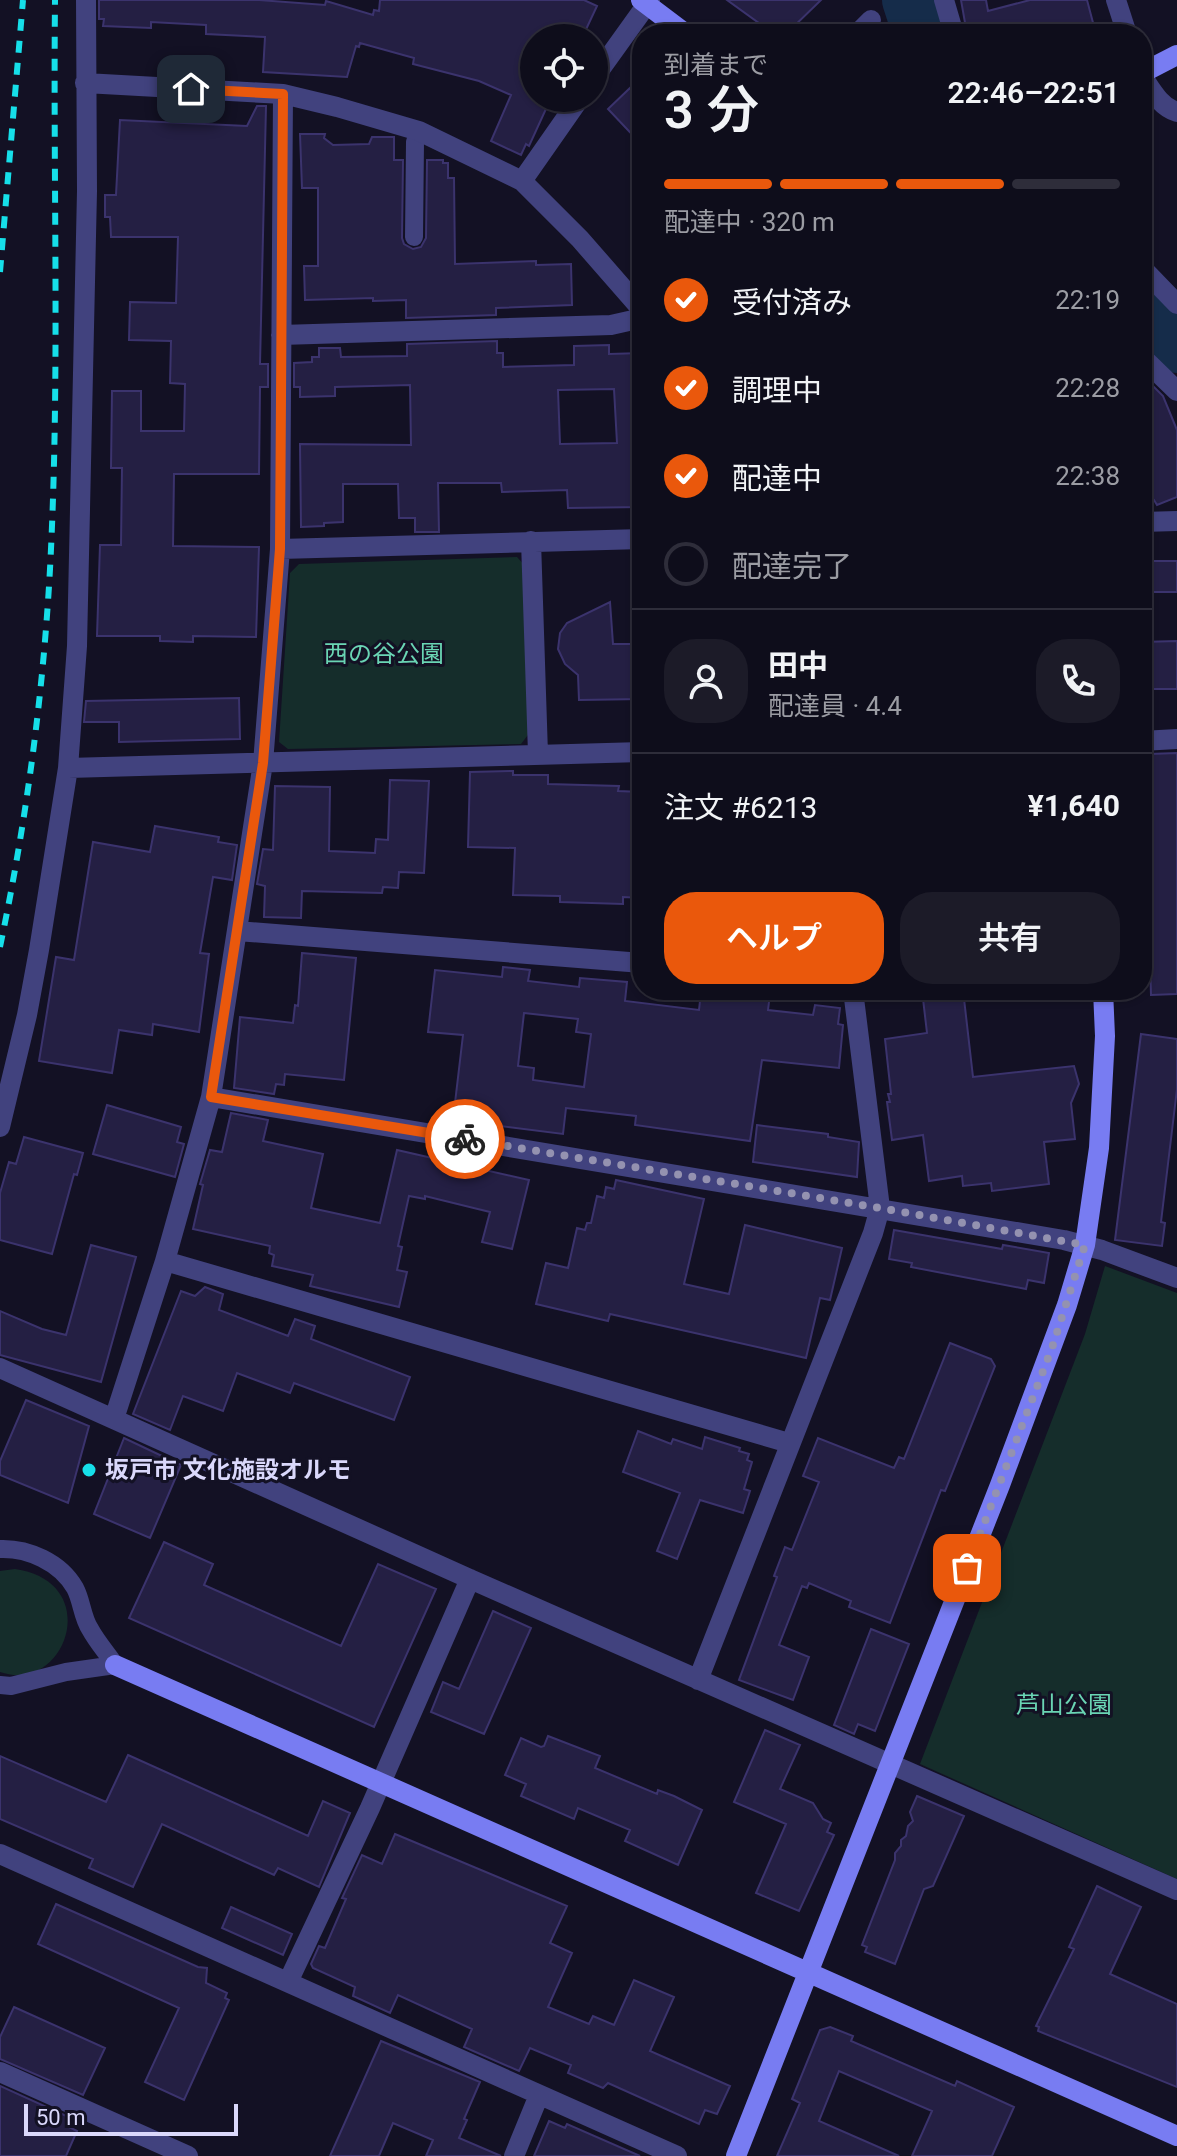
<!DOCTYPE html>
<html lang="ja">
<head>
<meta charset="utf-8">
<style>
	:root { --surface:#0e0d1b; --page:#1c1b28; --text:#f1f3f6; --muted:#9b9ca3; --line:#2e2d3a; --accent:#ea580c }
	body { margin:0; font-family:Roboto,"Noto Sans JP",sans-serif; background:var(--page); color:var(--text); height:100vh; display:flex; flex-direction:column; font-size:30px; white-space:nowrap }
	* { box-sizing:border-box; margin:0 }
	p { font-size:26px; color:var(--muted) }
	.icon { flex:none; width:44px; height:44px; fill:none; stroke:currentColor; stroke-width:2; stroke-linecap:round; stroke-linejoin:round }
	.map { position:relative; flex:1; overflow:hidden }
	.details { position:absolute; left:632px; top:24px; width:520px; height:976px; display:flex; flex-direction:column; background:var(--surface); border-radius:32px; box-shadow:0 2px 6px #0004,0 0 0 2px var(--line) }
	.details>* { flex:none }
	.buttons { position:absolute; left:520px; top:24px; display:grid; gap:16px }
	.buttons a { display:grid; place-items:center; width:88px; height:88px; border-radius:50%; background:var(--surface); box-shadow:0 2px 6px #0004,0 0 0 2px var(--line); font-size:40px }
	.scale { position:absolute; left:24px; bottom:20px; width:214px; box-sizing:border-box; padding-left:8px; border:4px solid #dad8fb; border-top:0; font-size:22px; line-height:28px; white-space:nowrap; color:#dad8fb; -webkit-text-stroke:6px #131124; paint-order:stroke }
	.pin { position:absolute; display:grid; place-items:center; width:68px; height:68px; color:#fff; margin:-34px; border-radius:16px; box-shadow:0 4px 12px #0006 }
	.courier { position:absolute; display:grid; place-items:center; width:80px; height:80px; margin:-40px; border:6px solid #ea580c; border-radius:50%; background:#fff; color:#222; box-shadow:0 2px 10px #0007 }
	.summary em { font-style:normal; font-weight:600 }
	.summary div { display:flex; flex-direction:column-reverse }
	.summary { display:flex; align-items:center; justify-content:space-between; height:136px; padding:0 32px }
	h1 { font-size:52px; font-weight:600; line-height:60px }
	.bar { display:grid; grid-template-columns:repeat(4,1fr); gap:12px 8px; align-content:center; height:96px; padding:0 32px }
	.bar i { height:10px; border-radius:6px; background:var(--line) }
	.bar .active { background:var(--accent) }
	.bar p { grid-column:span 4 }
	.line { display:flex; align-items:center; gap:20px; padding:0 32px; border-top:2px solid var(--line) }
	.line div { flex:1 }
	.round { display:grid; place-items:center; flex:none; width:84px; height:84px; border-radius:32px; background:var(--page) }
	ol { padding:0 32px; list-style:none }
	li { display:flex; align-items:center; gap:24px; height:88px }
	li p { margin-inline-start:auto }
	li .icon { padding:8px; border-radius:50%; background:var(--accent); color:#fff; stroke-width:4 }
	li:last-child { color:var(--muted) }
	li i { width:44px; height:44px; border:4px solid var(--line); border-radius:50% }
	.primary-button { display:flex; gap:16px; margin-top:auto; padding:16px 32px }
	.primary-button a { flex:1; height:92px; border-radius:32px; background:var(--accent); color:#fff; font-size:32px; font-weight:600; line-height:92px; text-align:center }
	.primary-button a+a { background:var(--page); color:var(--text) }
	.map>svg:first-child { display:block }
</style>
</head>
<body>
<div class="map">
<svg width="1177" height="2156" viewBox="0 0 1177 2156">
	<rect width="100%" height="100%" fill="#131124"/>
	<path fill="#152d2b" d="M517 557 527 568 531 731 521 744 288 749 279 742 290 573 299 564Z
		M1105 1266 1177 1293V1879L920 1764 1085 1334Z
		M15 1569C105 1582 66 1695 0 1672V1571Z"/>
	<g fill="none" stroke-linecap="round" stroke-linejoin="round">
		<path stroke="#152c4a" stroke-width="52" d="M908 0 919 34
			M1142 312 1177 347"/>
	</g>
	<path fill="#241f43" stroke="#3b336d" stroke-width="2" fill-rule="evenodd" d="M99 0H259L325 5 326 1 373 15 374 10 379 11 380 0H584L597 6 582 38H534V98H551L529 146 526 144 521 155 491 141 511 95 479 81 413 64 414 58 360 43 359 47 356 46 347 77 263 72 265 37 206 34V25L151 22V28L103 26 104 19H99Z
		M727 0H821L786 34H774Z
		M961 0H986L988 11 1030 0H1087L1096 34H967Z
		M630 88 642 100V145L608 109Z
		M257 106H266L260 364H268V387H260L259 474H174L173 546 259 547 256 637 193 636V642L160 641V636H97L100 545H121L122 468H111L112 391H141V431H184L185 384 170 383 171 341 129 340 130 302 176 303 178 237H111L110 217H105V195H116L120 120 247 126Z
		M300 134H325L324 138 333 145 369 144 372 137H394V160H403L402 238 404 244 413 249 421 247 426 238 427 160H443V163H448V178H454L455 264 536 261V265L571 264 572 305 496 308V315L406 318V300L373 301V298L305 300 304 266H318V188H302Z
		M497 341V353H503V367L574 365V346L609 345V354L642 353V392H638L642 507 568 508 567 490 502 492 501 483H438L439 532H415V518H399L398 484H343V522L324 523V526L301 527 300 444 411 445 410 385 335 387V396L300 397V387H294V363L312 362V357H319V348H340L341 357 407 356V344ZM614 389 617 443 560 444 558 390Z
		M1142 375 1163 396 1177 430V497L1157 505 1154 500 1152 501 1142 478Z
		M1142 561H1177V592H1142Z
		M610 602 613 644H642V699L579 700 578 675 565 664 558 649 560 633 567 623Z
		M1177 641V689H1142V642Z
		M239 698 240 739 119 742V722H84L86 701Z
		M1177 753V994L1151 995 1149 925H1142V759L1149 758V754Z
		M513 771V775H548V784L619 786 618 791 642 792V898L623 897V904L560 902V896L513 895 515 848 468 847 470 772Z
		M390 780 429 781 424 873 399 872 398 888 383 887 382 893 302 891 301 918 264 917 265 886 257 884 263 849 273 850 275 786 330 787 329 851 375 853 376 839 388 840Z
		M155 826 219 837 218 842 237 845 232 880 213 877 200 953 209 954 199 1032 153 1024 152 1035 119 1030 112 1073 39 1061 56 957 74 960 93 842 150 852Z
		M302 953 356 958 344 1080 285 1074 284 1085 276 1084 274 1094 234 1088 240 1017 293 1023 295 1005 298 1006Z
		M503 967 530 970 528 981 579 987 580 978 627 982 625 1001 699 1010 701 992 733 997 734 990 770 994 768 1010 813 1015 815 1005 840 1008 838 1024 843 1025 839 1068 762 1060 750 1141 635 1125 636 1116 566 1108 563 1134 453 1120 463 1035 428 1032 435 970 502 977ZM524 1013 578 1019 576 1032 591 1034 584 1087 533 1080 534 1068 518 1066Z
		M922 990H963L973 1077 1074 1066 1079 1084 1071 1103 1075 1139 1044 1142 1049 1184 992 1191 991 1183 963 1186 962 1176 929 1181 923 1135 892 1140 887 1102H890L888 1094H891L885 1039 927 1033Z
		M1141 1034 1177 1039V1089L1161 1222 1165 1223 1162 1246 1115 1240Z
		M107 1105 181 1127 177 1142 184 1144 175 1177 93 1154Z
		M231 1113 268 1120 263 1141 323 1154 311 1208 380 1223 397 1150 529 1180 512 1249 482 1242 490 1212 425 1196V1199L409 1196 398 1246 402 1247 397 1270 407 1272 399 1307 310 1286 313 1275 272 1266 274 1255 269 1253 270 1246 193 1229 203 1185 200 1184 210 1150 222 1152Z
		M757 1125 828 1134V1137L859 1142 857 1177 753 1162Z
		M24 1137 83 1153 77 1175 74 1174 52 1254 0 1240V1193L9 1162 16 1164Z
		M616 1180 704 1199 684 1284 729 1294 745 1225 842 1248 830 1300 820 1298 806 1358 610 1314 608 1321 536 1304 546 1263 568 1268 577 1228 585 1230 587 1223H591L597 1196 604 1198 606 1187 614 1189Z
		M894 1230 1002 1249 1003 1245 1049 1253 1044 1283 1028 1280 1026 1289 911 1267 912 1263 889 1259Z
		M91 1245 136 1257 101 1382 0 1355V1311L42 1329 66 1335Z
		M205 1287 223 1294 219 1310 288 1336 295 1319 315 1326 311 1339 410 1377 394 1420 294 1383 290 1393 237 1373 223 1411 183 1396 170 1430 133 1414 181 1291 195 1296Z
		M950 1343 991 1359 995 1366 945 1491 941 1490 890 1623 849 1607 851 1601 809 1583 807 1588 802 1586 779 1645 809 1657 793 1700 739 1680 777 1577 774 1576 785 1547 792 1550 819 1482 803 1476 818 1438 894 1468 899 1457 904 1459Z
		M26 1400 89 1426 68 1503 0 1475V1461Z
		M638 1431 671 1444 673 1439 702 1449 705 1437 740 1448 739 1451 749 1454 747 1460 752 1462 744 1489 750 1491 743 1513 700 1500 677 1559 657 1551 680 1493 623 1472Z
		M124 1438 181 1465 150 1538 94 1514Z
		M164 1542 213 1564 204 1585 341 1646 378 1564 436 1589 374 1727 129 1618Z
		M493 1611 531 1628 484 1734 431 1712 443 1682 459 1689Z
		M871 1629 909 1644 875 1731 858 1724 854 1734 834 1725Z
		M765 1730 800 1745 780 1789 813 1803 823 1819 831 1823 827 1832 834 1835 799 1911 756 1893 786 1824 734 1802Z
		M548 1736 600 1756 595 1768 657 1794 658 1790 674 1796 702 1810 678 1865 625 1841 630 1830 578 1808 574 1819 521 1796 526 1784 505 1775 521 1738 541 1747 544 1746Z
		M128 1755 308 1836 323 1801 350 1813 319 1887 278 1868 274 1875 162 1824 133 1887 89 1868 93 1859 0 1819V1756L106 1802Z
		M917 1796 964 1816 933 1886 924 1889 895 1964 865 1952 867 1947 862 1945 895 1860V1853L901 1846V1840L906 1836 908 1826 913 1821 910 1812Z
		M395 1834 567 1906 550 1943 572 1953 548 2007 589 2024 593 2016 614 2025 634 1980 674 1997 650 2051 730 2086 717 2114 705 2110 699 2124 608 2083 603 2088 568 2073 571 2065 530 2048 519 2071 464 2047 472 2029 398 1995 390 2013 353 1996 355 1987 313 1968 311 1964 319 1946 325 1948 346 1899 342 1898 362 1855 382 1864Z
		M1097 1886 1141 1907 1110 1974 1177 2004V2087L1038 2031 1039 2027 1036 2026 1074 1949 1069 1947Z
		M56 1904 198 1967 207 1968 206 1983 227 1993 225 1998 229 2000 184 2100 145 2082 179 2008 38 1944Z
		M231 1907 292 1934 283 1955 222 1928Z
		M14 2007 105 2048 83 2095 0 2059V2037Z
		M830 2027 853 2036 851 2041 955 2086 957 2081 1014 2107 992 2156H912L932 2111 839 2071 819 2121 899 2156H777L800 2103 792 2099 820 2030Z
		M381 2041 480 2082 464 2119 467 2120 459 2138 501 2156H426L433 2140 393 2123 379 2156H330Z
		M0 2086 73 2119 69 2127 77 2131 66 2156H0Z
		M549 2121 565 2128 567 2124 640 2156H534Z"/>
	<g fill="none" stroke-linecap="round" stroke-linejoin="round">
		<path stroke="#41427e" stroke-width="18" d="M414 237 415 142 419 131
			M0 1549C28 1548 60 1562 75 1588 82 1601 82 1617 90 1629 97 1642 107 1653 115 1665L66 1672 11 1686 0 1685"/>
		<path stroke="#41427e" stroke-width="20" d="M944 0 954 34
			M1116 0 1127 34
			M857 34 871 20
			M1142 76C1151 89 1160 107 1177 112
			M594 78 650 0
			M85 83 283 94 337 107 419 131 522 181 580 239 642 310
			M283 94 280 549 263 763 211 1097 165 1261 789 1443
			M522 181 580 98
			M1142 268 1177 304
			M281 335 611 325 642 318
			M1142 357 1177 391
			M1142 522 1177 521
			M531 541 538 754
			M280 549 642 539
			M1142 741 1177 739
			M68 768 642 752
			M237 931 642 963
			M211 1097 1064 1240 1102 1250 1177 1278
			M0 1127 27 1015 39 950 68 768 77 646 87 191 86 0
			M0 1368 470 1579 1177 1890
			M114 1419 165 1261
			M698 1680 873 1233 880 1208 853 990
			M0 1854 677 2156
			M288 1982 370 1808 470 1579
			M0 2072 188 2156
			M514 2156 539 2095"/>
		<path stroke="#787cf2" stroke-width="20" d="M641 0 686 34
			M1142 73 1177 55
			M115 1665 1177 2136
			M736 2156 1000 1485 1067 1305 1085 1245 1099 1148 1105 1036 1103 990"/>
		<path stroke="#16dfe9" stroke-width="6" stroke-dasharray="12 10" stroke-linecap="butt" d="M0 272 23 0
			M0 947C26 823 43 696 50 569 60 380 53 190 55 0"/>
	</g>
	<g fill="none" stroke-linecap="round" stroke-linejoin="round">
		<path stroke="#9492b0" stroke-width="8" stroke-dasharray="0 14.4" d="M465 1139 880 1208 1085 1245 1052 1348 967 1568"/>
		<path stroke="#ea580c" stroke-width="10" d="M191 89 283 94 280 549 263 763 211 1097 465 1139"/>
	</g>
	<circle fill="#16dfe9" stroke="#131124" stroke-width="3" cx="89" cy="1470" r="8"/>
	<g text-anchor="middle" stroke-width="6" stroke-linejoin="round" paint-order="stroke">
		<g font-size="24" fill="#6ad5b4" stroke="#131124">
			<text x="384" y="662">西の谷公園</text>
			<text x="1064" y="1713">芦山公園</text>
		</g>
		<g font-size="24" font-weight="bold" fill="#dad8fb" stroke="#131124" text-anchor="start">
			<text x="105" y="1478">坂戸市 文化施設オルモ</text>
		</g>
	</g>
</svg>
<div class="buttons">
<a><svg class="icon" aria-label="locate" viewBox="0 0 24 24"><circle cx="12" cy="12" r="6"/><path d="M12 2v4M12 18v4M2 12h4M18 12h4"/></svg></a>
</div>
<div class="scale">50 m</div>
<div class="pin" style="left:967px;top:1568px;background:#ea580c"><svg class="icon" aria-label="bag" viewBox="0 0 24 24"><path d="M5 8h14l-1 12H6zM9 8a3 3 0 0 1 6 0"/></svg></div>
<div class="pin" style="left:191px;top:89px;background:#1f2937"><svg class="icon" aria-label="home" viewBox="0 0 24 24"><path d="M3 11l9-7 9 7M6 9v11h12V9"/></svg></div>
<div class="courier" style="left:465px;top:1139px"><svg class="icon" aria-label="bike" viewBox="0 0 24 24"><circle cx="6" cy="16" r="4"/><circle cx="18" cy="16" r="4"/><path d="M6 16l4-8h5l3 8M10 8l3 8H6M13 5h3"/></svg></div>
<section class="details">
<div class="summary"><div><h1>3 分</h1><p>到着まで</p></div><em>22:46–22:51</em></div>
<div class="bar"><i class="active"></i><i class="active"></i><i class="active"></i><i></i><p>配達中 · 320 m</p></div>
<ol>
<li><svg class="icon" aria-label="check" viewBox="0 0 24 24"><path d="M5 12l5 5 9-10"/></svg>受付済み<p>22:19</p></li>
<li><svg class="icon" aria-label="check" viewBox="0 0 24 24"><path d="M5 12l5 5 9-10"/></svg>調理中<p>22:28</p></li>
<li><svg class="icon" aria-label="check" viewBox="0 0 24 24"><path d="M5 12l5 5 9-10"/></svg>配達中<p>22:38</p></li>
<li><i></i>配達完了</li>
</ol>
<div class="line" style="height:144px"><a class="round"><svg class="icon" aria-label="person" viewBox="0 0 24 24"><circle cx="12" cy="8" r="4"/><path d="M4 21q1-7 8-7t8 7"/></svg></a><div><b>田中</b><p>配達員 · 4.4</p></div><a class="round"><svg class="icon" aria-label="phone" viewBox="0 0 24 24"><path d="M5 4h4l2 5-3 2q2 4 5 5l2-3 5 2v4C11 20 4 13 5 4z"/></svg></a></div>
<div class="line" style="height:104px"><div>注文 #6213</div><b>¥1,640</b></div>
<div class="primary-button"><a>ヘルプ</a><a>共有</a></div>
</section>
</div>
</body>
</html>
